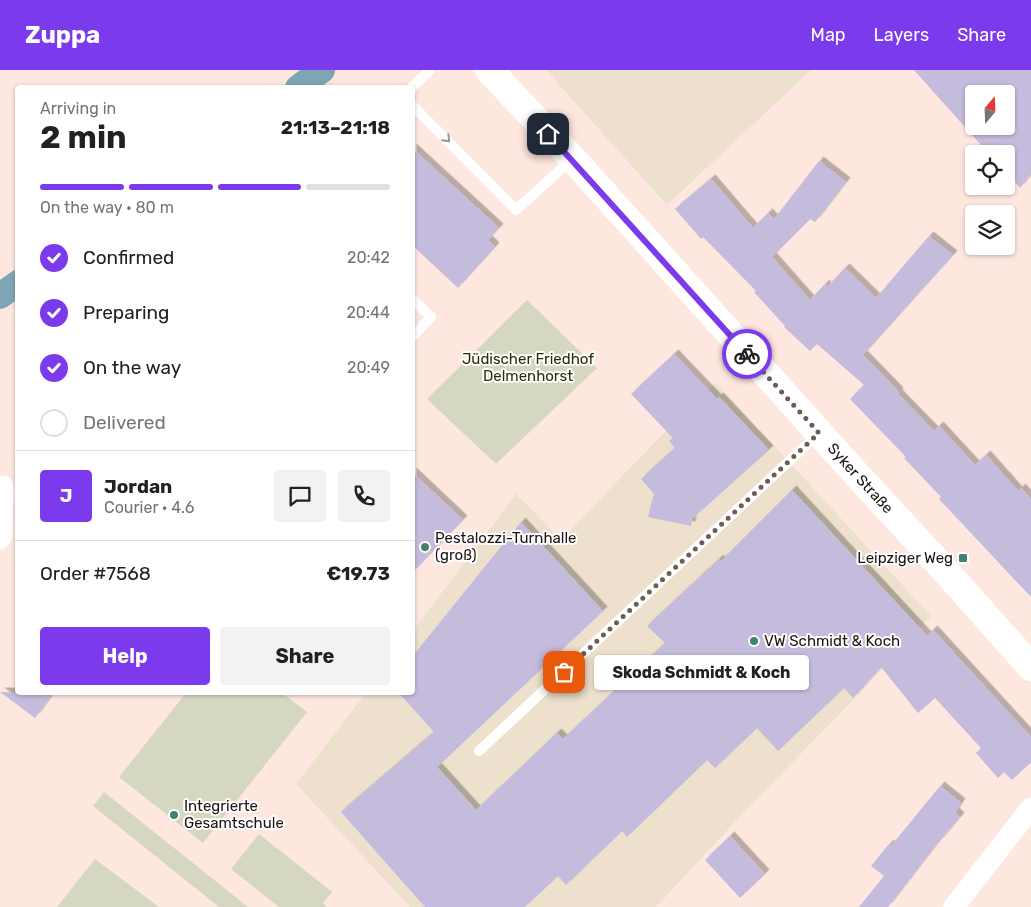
<!DOCTYPE html>
<html lang="en">
<head>
<meta charset="utf-8">
<style>
	:root { --surface:#fff; --page:#f2f2f2; --text:#202124; --muted:#757577; --line:#e0e0e0; --accent:#7c3aed }
	body { margin:0; font-family:Rubik,sans-serif; background:var(--page); color:var(--text); height:100vh; display:flex; flex-direction:column; font-size:19px; white-space:nowrap }
	* { box-sizing:border-box; margin:0 }
	p { font-size:16px; color:var(--muted) }
	.icon { flex:none; width:28px; height:28px; fill:none; stroke:currentColor; stroke-width:2; stroke-linecap:round; stroke-linejoin:round }
	.map { position:relative; flex:1; overflow:hidden }
	.side { position:absolute; left:15px; top:15px; width:400px; height:610px; display:flex; flex-direction:column; background:var(--surface); border-radius:5px; box-shadow:0 1px 4px #0004 }
	.side>* { flex:none }
	.needle { width:32px; rotate:19deg }
	.fabs { position:absolute; left:965px; top:15px; display:grid; gap:10px }
	.fabs a { display:grid; place-items:center; width:50px; height:50px; border-radius:5px; background:var(--surface); box-shadow:0 1px 4px #0004; font-size:25px }
	.pin { position:absolute; display:grid; place-items:center; width:42px; height:42px; color:#fff; margin:-21px; border-radius:10px; box-shadow:0 2px 8px #0006 }
	.courier { position:absolute; display:grid; place-items:center; width:50px; height:50px; margin:-25px; border:4px solid #7c3aed; border-radius:50%; background:#fff; color:#222; box-shadow:0 1px 6px #0007 }
	.bubble { position:absolute; height:35px; border-radius:5px; background:var(--surface); box-shadow:0 1px 4px #0004; font-size:16px; font-weight:700; line-height:35px; text-align:center }
	.headline em { font-style:normal; font-weight:700 }
	.headline div { display:flex; flex-direction:column-reverse }
	.headline { display:flex; align-items:center; justify-content:space-between; height:85px; padding:0 25px }
	h1 { font-size:32px; font-weight:700; line-height:38px }
	.bar { display:grid; grid-template-columns:repeat(4,1fr); gap:8px 5px; align-content:center; height:60px; padding:0 25px }
	.bar i { height:6px; border-radius:4px; background:var(--line) }
	.bar .active { background:var(--accent) }
	.bar p { grid-column:span 4 }
	.line { display:flex; align-items:center; gap:12px; padding:0 25px; border-top:1px solid var(--line) }
	.line div { flex:1 }
	.round { display:grid; place-items:center; flex:none; width:52px; height:52px; border-radius:5px; background:var(--page) }
	ol { padding:0 25px; list-style:none }
	li { display:flex; align-items:center; gap:15px; height:55px }
	li p { margin-inline-start:auto }
	li .icon { padding:5px; border-radius:50%; background:var(--accent); color:#fff; stroke-width:4 }
	li:last-child { color:var(--muted) }
	li i { width:28px; height:28px; border:2px solid var(--line); border-radius:50% }
	.action { display:flex; gap:10px; margin-top:auto; padding:10px 25px }
	.action a { flex:1; height:58px; border-radius:5px; background:var(--accent); color:#fff; font-size:20px; font-weight:700; line-height:58px; text-align:center }
	.action a+a { background:var(--page); color:var(--text) }
	header { display:flex; align-items:center; gap:30px; box-sizing:border-box; height:70px; padding:0 25px; background:var(--accent); color:#fff }
	header strong { font-size:24px }
	nav { display:flex; gap:28px; margin-inline-start:auto; font-size:18px }
	.map>svg:first-child { display:block }
</style>
</head>
<body>
<header>
<strong>Zuppa</strong>
<nav><a>Map</a><a>Layers</a><a>Share</a></nav>
</header>
<div class="map">
<svg width="1031" height="837" viewBox="0 0 1031 837">
	<defs>
		<filter id="shadow"><feDropShadow dx="4.5" dy="-4.5" stdDeviation="0" flood-color="#0004"/></filter>
	</defs>
	<rect width="100%" height="100%" fill="#fee7df"/>
	<path fill="#ede1cd" d="M546 0H811L667 135Z
		M716 313 931 546 860 623 747 739 656 837H410L296 714 366 623 412 622 413 561 516 424 561 470 656 371Z"/>
	<path fill="#d5d7c1" d="M527 230 597 298 496 394 427 329Z
		M186 623H282L307 642 203 773 119 707Z
		M104 722 248 837H219L93 736Z
		M259 764 332 822 323 833 327 837H279L231 799Z
		M95 789 159 837H57Z"/>
	<g fill="none" stroke-linecap="round" stroke-linejoin="round">
		<path stroke="#7ea5b5" stroke-width="26" d="M298 18 322 0
			M0 226 18 213"/>
	</g>
	<path fill="#c5bbdc" fill-rule="evenodd" filter="url(#shadow)" d="M914 0H1031V104L1020 118 1006 102V84H989ZM974 24H1006V56H974Z
		M412 78 499 158 488 170 495 177 458 218 412 175Z
		M819 91 846 112 815 152 810 149 772 187 810 230 825 214 827 217 845 198 876 228 929 166 953 185 863 285 899 322 898 324 934 361 939 356 975 395 986 385 1018 421 1021 418 1031 429V527L939 429 941 427 904 388 906 387 850 329 864 315 817 274 810 281 784 257 785 256 754 222 756 221 703 167 701 169 675 139 711 109 753 158 768 143 774 149Z
		M674 284 717 329 719 327 769 380 692 449 691 456 648 447 654 424 641 409 675 378 669 371 673 368 631 324Z
		M412 402 463 450 412 503Z
		M792 420 927 566 933 560 1031 667V692L1012 710 1004 702 998 708 976 683 981 678 935 628 918 643 881 597 853 628 844 618 778 681 757 658 715 698 707 690 627 767 622 761 566 815 558 806 525 837H425L341 742 434 662 398 622H412V587L521 452 603 541 437 697 476 740 557 663 563 669 665 573 647 556 719 489 721 491Z
		M0 622H54L35 648Z
		M940 716 961 733 955 742 960 747 939 772H938L888 837H859L884 806 871 796 889 774 891 776Z
		M730 766 765 804 740 828 705 790Z"/>
	<g fill="none" stroke-linecap="round" stroke-linejoin="round">
		<path stroke="#fff" stroke-width="10" d="M411 18 430 0
			M412 35 516 140 571 90
			M412 229 431 247 412 267
			M479 681 818 364"/>
		<path stroke="#fff" stroke-width="21" d="M0 469 2 466 3 416
			M954 837 1031 738"/>
		<path stroke="#fff" stroke-width="28" id="s1" d="M489 0 572 88 858 406 943 498 1031 597"/>
	</g>
	<defs><path id="oneway-chevron" d="M-2-3.5L2.5 0L-2 3.5" fill="none" stroke-width="1.6" stroke-linecap="round" stroke-linejoin="round" transform="scale(1.25)"/></defs>
	<use stroke="#999593" href="#oneway-chevron" transform="translate(447 69) rotate(45)"/>
	<g fill="none" stroke-linecap="round" stroke-linejoin="round">
		<path stroke="#6c5d58" stroke-width="5" stroke-dasharray="0 9" d="M564 602 819 363 747 284"/>
		<path stroke="#7c3aed" stroke-width="6" d="M548 64 747 284"/>
	</g>
	<g fill="#418271" stroke="#fff" stroke-width="2">
		<circle cx="425" cy="477" r="5"/>
		<rect x="958" y="483" width="10" height="10" rx="2.5"/>
		<circle cx="754" cy="571" r="5"/>
		<circle cx="174" cy="745" r="5"/>
	</g>
	<g text-anchor="middle" stroke-width="4" stroke-linejoin="round" paint-order="stroke">
		<g font-size="15" fill="#2c2c00" stroke="#fff">
			<text x="528" y="294">Jüdischer Friedhof<tspan x="528" dy="17">Delmenhorst</tspan></text>
		</g>
		<g font-size="15" fill="#1d1310" stroke="#fff">
			<text dy="5" stroke="none"><textPath href="#s1" startOffset="552">Syker Straße</textPath></text>
		</g>
		<g font-size="15" fill="#1d1310" stroke="#fff" text-anchor="start">
			<text x="435" y="473">Pestalozzi-Turnhalle<tspan x="435" dy="17">(groß)</tspan></text>
			<text x="953" y="493" text-anchor="end">Leipziger Weg</text>
			<text x="764" y="576">VW Schmidt &amp; Koch</text>
			<text x="184" y="741">Integrierte<tspan x="184" dy="17">Gesamtschule</tspan></text>
		</g>
	</g>
</svg>
<div class="fabs">
<a><svg class="needle" viewBox="-14 -14 28 28"><path d="M0-13l5 13h-10z" fill="#e53935"/><path d="M0 13l5-13h-10z" fill="#757577"/></svg></a>
<a><svg class="icon" aria-label="locate" viewBox="0 0 24 24"><circle cx="12" cy="12" r="6"/><path d="M12 2v4M12 18v4M2 12h4M18 12h4"/></svg></a>
<a><svg class="icon" aria-label="layers" viewBox="0 0 24 24"><path d="M12 4l9 5-9 5-9-5zM3 14l9 5 9-5"/></svg></a>
</div>
<div class="pin" style="left:564px;top:602px;background:#ea580c"><svg class="icon" aria-label="bag" viewBox="0 0 24 24"><path d="M5 8h14l-1 12H6zM9 8a3 3 0 0 1 6 0"/></svg></div>
<div class="pin" style="left:548px;top:64px;background:#1f2937"><svg class="icon" aria-label="home" viewBox="0 0 24 24"><path d="M3 11l9-7 9 7M6 9v11h12V9"/></svg></div>
<div class="courier" style="left:747px;top:284px"><svg class="icon" aria-label="bike" viewBox="0 0 24 24"><circle cx="6" cy="16" r="4"/><circle cx="18" cy="16" r="4"/><path d="M6 16l4-8h5l3 8M10 8l3 8H6M13 5h3"/></svg></div>
<div class="bubble" style="left:594px;top:585px;width:215px">Skoda Schmidt &amp; Koch</div>
<section class="side">
<div class="headline"><div><h1>2 min</h1><p>Arriving in</p></div><em>21:13–21:18</em></div>
<div class="bar"><i class="active"></i><i class="active"></i><i class="active"></i><i></i><p>On the way · 80 m</p></div>
<ol>
<li><svg class="icon" aria-label="check" viewBox="0 0 24 24"><path d="M5 12l5 5 9-10"/></svg>Confirmed<p>20:42</p></li>
<li><svg class="icon" aria-label="check" viewBox="0 0 24 24"><path d="M5 12l5 5 9-10"/></svg>Preparing<p>20:44</p></li>
<li><svg class="icon" aria-label="check" viewBox="0 0 24 24"><path d="M5 12l5 5 9-10"/></svg>On the way<p>20:49</p></li>
<li><i></i>Delivered</li>
</ol>
<div class="line" style="height:90px"><b class="round" style="background:var(--accent);color:#fff">J</b><div><b>Jordan</b><p>Courier · 4.6</p></div><a class="round"><svg class="icon" aria-label="chat" viewBox="0 0 24 24"><path d="M4 5h16v11H9l-5 4z"/></svg></a><a class="round"><svg class="icon" aria-label="phone" viewBox="0 0 24 24"><path d="M5 4h4l2 5-3 2q2 4 5 5l2-3 5 2v4C11 20 4 13 5 4z"/></svg></a></div>
<div class="line" style="height:65px"><div>Order #7568</div><b>€19.73</b></div>
<div class="action"><a>Help</a><a>Share</a></div>
</section>
</div>
</body>
</html>
